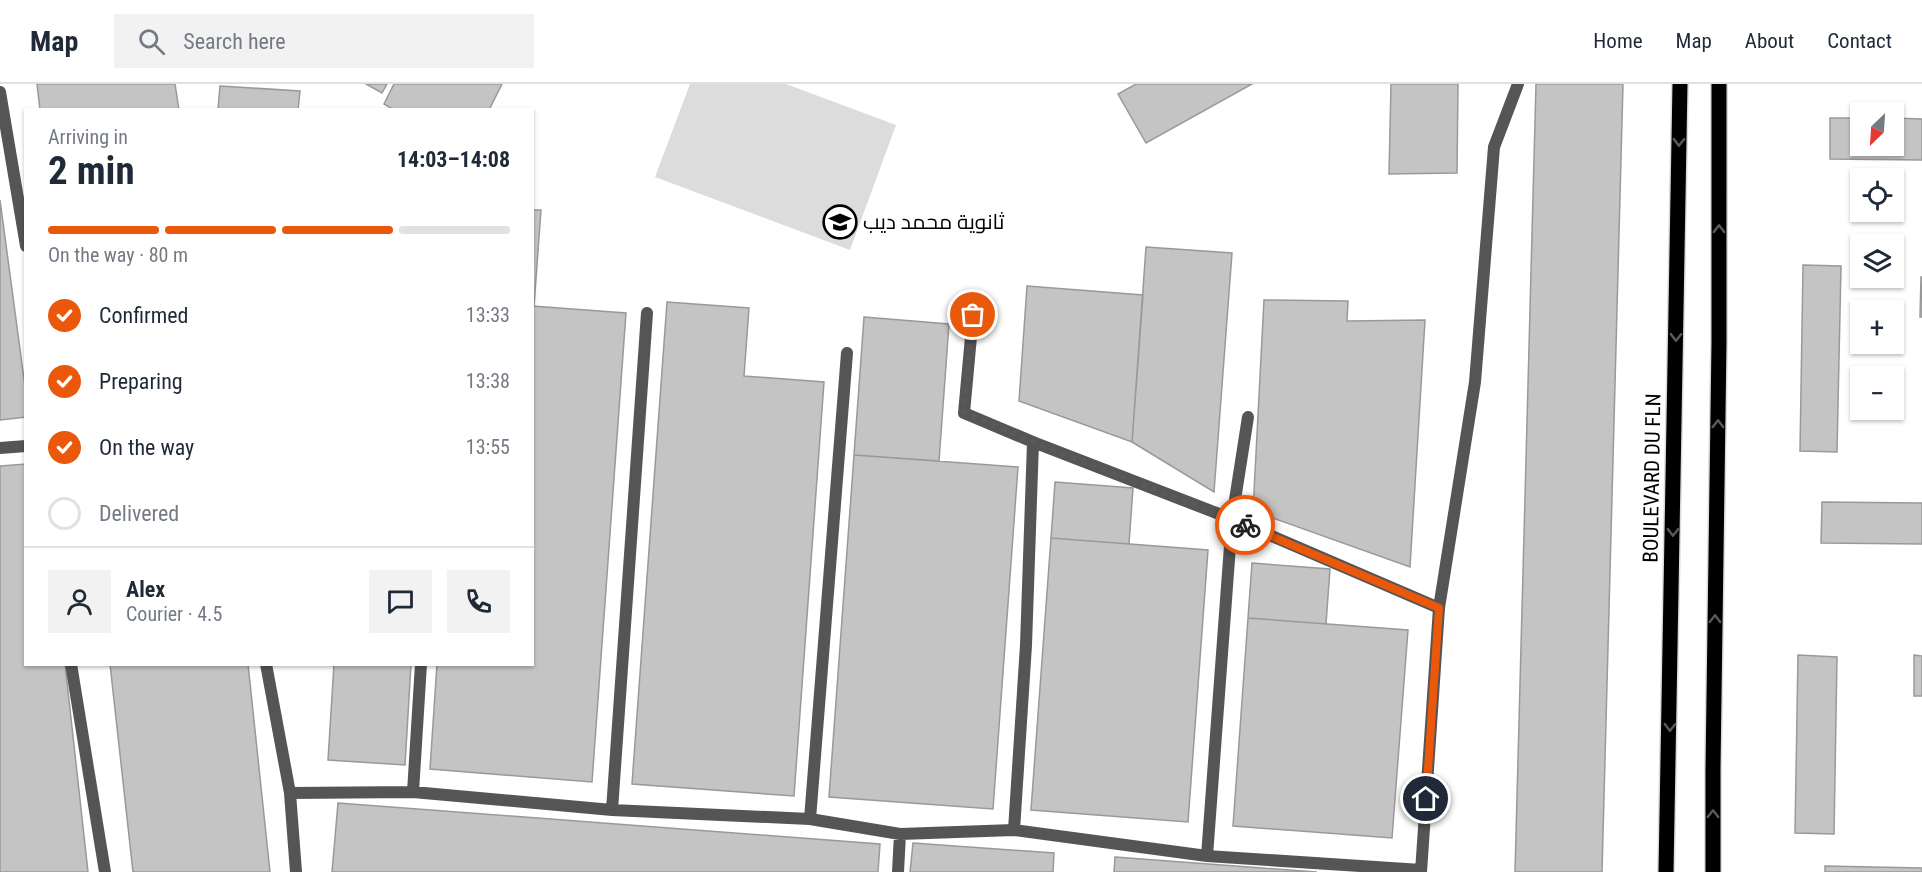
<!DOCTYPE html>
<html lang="en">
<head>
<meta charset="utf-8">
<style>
	:root { --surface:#fff; --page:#f2f2f3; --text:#1f2937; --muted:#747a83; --line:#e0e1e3; --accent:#ea580c }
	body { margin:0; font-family:"Roboto Condensed",Cairo,sans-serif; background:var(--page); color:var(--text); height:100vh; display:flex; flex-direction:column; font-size:22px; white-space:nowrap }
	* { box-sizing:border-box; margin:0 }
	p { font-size:20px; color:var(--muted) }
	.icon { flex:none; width:33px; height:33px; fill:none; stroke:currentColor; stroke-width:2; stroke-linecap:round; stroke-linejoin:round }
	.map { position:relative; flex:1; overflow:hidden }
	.drawer { position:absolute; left:24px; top:24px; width:510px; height:558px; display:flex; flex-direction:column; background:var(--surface); border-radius:0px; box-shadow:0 2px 4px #0004 }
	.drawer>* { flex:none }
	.needle { width:39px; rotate:205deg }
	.controls { position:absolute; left:1850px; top:18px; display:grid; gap:12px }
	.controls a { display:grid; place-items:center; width:54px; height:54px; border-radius:0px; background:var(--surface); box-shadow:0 2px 4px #0004; font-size:30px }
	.pin { position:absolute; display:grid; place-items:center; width:51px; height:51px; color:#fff; margin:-26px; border:3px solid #fff; border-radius:50%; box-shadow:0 2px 6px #0007 }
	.courier { position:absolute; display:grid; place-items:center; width:60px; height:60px; margin:-30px; border:4px solid #ea580c; border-radius:50%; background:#fff; color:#222; box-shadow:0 2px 8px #0007 }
	.overview em { font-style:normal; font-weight:700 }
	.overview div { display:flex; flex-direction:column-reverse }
	.overview { display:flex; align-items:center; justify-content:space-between; height:102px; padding:0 24px }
	h1 { font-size:39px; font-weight:700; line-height:45px }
	.bar { display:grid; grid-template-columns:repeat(4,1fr); gap:9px 6px; align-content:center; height:72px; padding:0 24px }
	.bar i { height:8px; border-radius:4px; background:var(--line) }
	.bar .on { background:var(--accent) }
	.bar p { grid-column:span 4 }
	.line { display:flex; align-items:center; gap:15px; padding:0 24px; border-top:2px solid var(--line) }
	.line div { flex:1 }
	.round { display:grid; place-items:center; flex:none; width:63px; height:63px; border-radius:0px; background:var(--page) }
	ol { padding:0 24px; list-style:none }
	li { display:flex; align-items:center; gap:18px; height:66px }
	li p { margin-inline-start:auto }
	li .icon { padding:6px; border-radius:50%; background:var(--accent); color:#fff; stroke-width:4 }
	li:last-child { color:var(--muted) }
	li i { width:33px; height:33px; border:3px solid var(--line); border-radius:50% }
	header { display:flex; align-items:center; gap:36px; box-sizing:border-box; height:84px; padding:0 30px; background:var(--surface); border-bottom:2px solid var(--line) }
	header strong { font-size:28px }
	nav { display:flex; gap:33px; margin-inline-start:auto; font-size:21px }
	.search { width:420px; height:54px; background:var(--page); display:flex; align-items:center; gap:15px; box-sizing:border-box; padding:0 21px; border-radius:0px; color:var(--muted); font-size:22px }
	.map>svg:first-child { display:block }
</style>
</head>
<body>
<header>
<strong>Map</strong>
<div class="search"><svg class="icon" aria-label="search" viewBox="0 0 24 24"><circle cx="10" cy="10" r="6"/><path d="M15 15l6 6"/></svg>Search here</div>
<nav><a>Home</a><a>Map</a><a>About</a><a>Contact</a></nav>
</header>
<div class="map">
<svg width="1922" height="788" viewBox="0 0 1922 788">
	<rect width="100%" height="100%" fill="#fff"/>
	<path fill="#dcdcdc" d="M690 0H786L896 41 850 166 655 93Z"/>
	<path fill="#c4c4c4" stroke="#999" stroke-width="1.5" d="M37 0H175L179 26H40Z
		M366 0H387L382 9Z
		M394 0H502L489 26H394L384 20Z
		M1136 0H1252L1146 59 1118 10Z
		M1391 0H1458L1457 89 1389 90Z
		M1536 0H1623L1602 788H1515Z
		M220 2 300 7 298 26H218Z
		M1830 34H1860V62H1893V34L1922 35V76L1830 75Z
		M0 116 26 310V333L0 336Z
		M532 126H541L534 222H532Z
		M1146 163 1232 169 1214 408 1132 358Z
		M1803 181 1841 182 1837 368 1800 367Z
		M1921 193H1922V233H1920Z
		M1027 202 1143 211 1132 358 1019 317Z
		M1264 216 1348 217 1347 237 1425 236 1410 483 1253 427Z
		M667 218 749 224 744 292 824 298 794 712 632 700Z
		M532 222 626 229 592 698 430 685 437 580H532Z
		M864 233 949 240 939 377 854 371Z
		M854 371 1018 383 993 725 829 713Z
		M26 380V580H65L88 788H0V382Z
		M1055 398 1133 404 1129 460 1051 454Z
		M1822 418 1922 419V460L1821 459Z
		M1051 454 1208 466 1188 738 1031 726Z
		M1252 479 1330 485 1326 540 1248 534Z
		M1248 534 1408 546 1392 754 1233 742Z
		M1798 571 1837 573 1834 750 1795 749Z
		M1914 571 1922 572V612H1914Z
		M110 580H248L270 788H133Z
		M334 580H411L405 681 328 676Z
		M338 719 880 760 878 788H332Z
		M913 759 1054 769 1053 788H910Z
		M1115 773 1317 788H1114Z
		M1825 782 1922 784V788H1825Z"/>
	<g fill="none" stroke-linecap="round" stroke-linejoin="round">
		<g stroke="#dbdbdb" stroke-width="18">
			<path id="primary" d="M1666 788 1680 0
				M1713 788V685L1719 258V0"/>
		</g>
		<path stroke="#555" stroke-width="12" d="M0 8 26 162
			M973 231 964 329 1033 358 1232 435 1439 524
			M0 364 26 362
			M71 580 105 788
			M266 580 290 709 296 788
			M413 708 421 580
			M290 709 413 708 612 726 810 735 900 750 1014 746 1207 772 1421 786
			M612 726 647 229
			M810 735 847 269
			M1014 746 1026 561 1033 358
			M1207 772 1232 435 1248 333
			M898 788 900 750
			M1421 788 1439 524 1475 298 1494 63 1518 0"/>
		<use href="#primary" stroke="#000" stroke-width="15"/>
	</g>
	<defs><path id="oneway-chevron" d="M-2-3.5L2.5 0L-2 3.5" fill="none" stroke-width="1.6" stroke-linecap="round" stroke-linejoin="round" transform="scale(1.5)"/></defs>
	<g stroke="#595959">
		<use href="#oneway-chevron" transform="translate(1679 58) rotate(91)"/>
		<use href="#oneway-chevron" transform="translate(1719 145) rotate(-90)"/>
		<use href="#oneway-chevron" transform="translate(1676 253) rotate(91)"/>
		<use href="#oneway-chevron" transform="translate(1718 340) rotate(-89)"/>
		<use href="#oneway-chevron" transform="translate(1673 448) rotate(91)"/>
		<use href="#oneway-chevron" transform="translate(1715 535) rotate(-89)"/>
		<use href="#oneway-chevron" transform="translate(1670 643) rotate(91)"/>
		<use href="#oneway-chevron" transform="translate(1713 730) rotate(-90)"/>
	</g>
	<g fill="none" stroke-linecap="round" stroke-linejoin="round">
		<path stroke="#595959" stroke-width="6" stroke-dasharray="0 10.8" d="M973 231 964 328 1033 358 1245 441"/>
		<path stroke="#ea580c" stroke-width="8" d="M1245 441 1439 524 1426 715"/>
	</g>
	<defs>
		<g id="school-ring" transform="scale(1.725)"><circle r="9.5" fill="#fff" stroke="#000" stroke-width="1.5"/><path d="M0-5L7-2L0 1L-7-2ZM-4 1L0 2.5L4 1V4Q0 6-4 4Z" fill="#000"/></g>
	</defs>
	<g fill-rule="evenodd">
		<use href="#school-ring" x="840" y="138"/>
	</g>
	<g text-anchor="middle" stroke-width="5" stroke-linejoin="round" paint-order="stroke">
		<g font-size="21" fill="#000" stroke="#fff" text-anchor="start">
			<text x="863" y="145">ثانوية محمد ديب</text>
		</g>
		<g font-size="21" fill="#000" stroke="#fff">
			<text transform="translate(1652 394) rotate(-89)" y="7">BOULEVARD DU FLN</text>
		</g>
	</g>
</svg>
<div class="controls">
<a><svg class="needle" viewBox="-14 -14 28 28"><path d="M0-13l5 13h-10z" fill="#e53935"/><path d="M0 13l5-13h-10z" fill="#747a83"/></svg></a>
<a><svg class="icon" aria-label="locate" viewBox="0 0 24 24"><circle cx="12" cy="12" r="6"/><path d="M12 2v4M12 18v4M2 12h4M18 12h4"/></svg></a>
<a><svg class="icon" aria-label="layers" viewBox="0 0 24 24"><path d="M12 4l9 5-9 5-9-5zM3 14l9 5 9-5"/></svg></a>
<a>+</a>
<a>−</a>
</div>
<div class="pin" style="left:973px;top:231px;background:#ea580c"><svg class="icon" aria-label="bag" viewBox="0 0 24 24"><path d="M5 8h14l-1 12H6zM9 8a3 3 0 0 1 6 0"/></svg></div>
<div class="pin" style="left:1426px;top:715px;background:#1f2937"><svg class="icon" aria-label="home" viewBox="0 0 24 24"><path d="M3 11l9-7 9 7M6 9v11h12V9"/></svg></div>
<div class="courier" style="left:1245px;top:441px"><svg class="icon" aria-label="bike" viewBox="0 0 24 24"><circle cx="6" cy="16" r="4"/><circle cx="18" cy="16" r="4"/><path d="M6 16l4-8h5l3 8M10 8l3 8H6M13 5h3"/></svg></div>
<section class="drawer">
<div class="overview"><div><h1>2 min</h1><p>Arriving in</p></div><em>14:03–14:08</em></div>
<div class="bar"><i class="on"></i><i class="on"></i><i class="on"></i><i></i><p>On the way · 80 m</p></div>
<ol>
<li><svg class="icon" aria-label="check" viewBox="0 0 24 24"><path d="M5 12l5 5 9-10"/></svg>Confirmed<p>13:33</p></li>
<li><svg class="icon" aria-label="check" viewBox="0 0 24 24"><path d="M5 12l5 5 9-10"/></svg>Preparing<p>13:38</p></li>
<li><svg class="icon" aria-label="check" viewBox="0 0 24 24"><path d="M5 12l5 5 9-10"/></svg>On the way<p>13:55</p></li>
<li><i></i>Delivered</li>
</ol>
<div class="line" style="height:108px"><a class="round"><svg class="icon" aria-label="person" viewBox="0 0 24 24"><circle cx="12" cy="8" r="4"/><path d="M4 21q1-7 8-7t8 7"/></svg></a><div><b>Alex</b><p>Courier · 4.5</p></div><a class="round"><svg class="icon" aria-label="chat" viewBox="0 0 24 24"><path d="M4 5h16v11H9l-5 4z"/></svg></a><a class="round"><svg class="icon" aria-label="phone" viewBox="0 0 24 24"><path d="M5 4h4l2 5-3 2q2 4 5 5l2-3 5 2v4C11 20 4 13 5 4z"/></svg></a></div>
</section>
</div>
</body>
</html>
